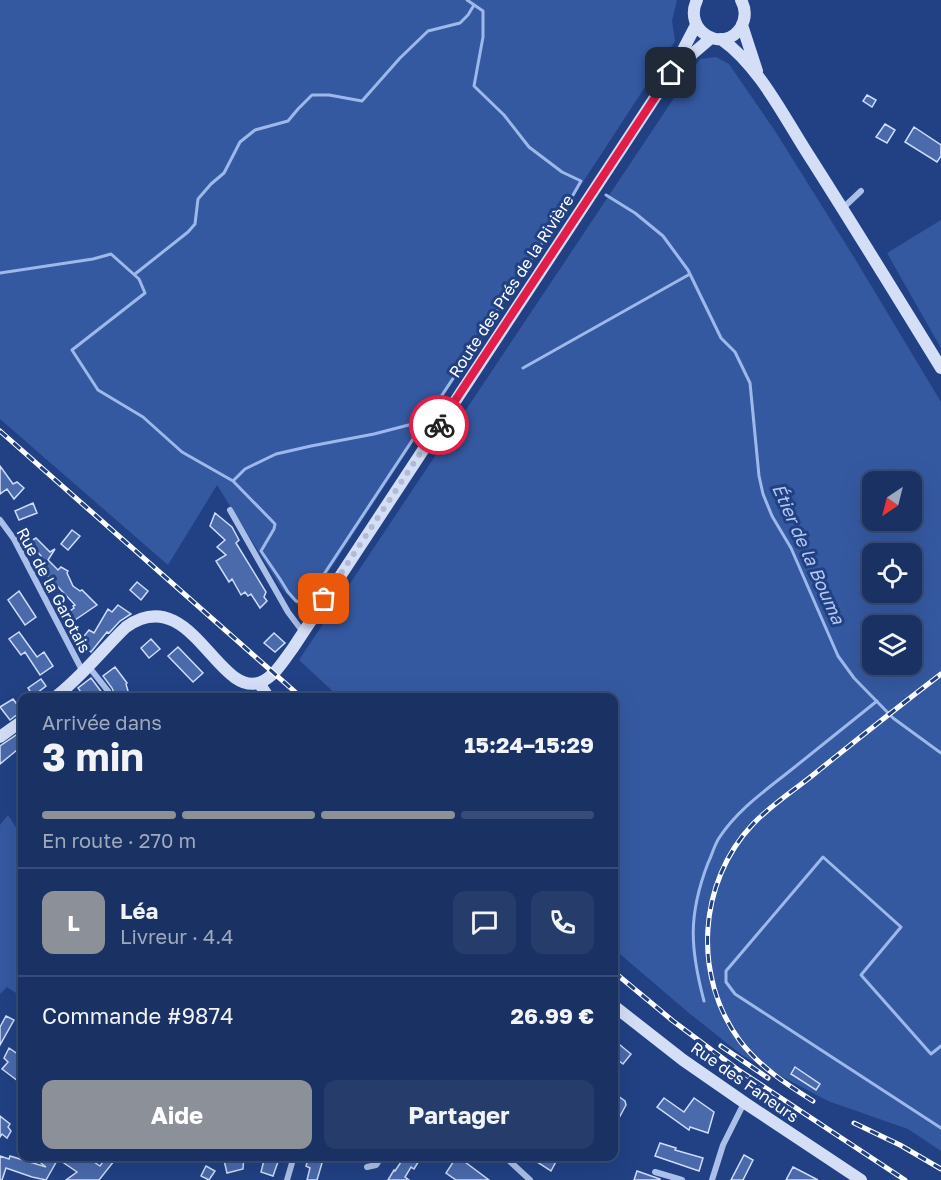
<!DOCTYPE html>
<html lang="fr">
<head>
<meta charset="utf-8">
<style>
	:root { --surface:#193163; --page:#263d6c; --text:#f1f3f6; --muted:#9fa9be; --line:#374c78; --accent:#8c9099 }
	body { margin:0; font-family:"Golos Text",sans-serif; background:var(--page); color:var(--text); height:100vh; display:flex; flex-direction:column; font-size:22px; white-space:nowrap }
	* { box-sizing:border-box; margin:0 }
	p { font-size:20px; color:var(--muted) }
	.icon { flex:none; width:33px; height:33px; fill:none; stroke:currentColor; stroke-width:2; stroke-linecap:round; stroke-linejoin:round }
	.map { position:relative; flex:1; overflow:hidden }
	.sheet { position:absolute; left:18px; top:693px; width:600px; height:468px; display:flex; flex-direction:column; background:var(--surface); border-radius:12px; box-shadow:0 6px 24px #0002,0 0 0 2px var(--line) }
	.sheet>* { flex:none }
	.needle { width:39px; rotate:215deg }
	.tools { position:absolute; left:862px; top:471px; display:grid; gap:12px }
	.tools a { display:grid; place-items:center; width:60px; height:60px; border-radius:12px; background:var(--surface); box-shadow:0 6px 24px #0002,0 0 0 2px var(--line); font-size:30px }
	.pin { position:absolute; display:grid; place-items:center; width:51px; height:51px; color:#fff; margin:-26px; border-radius:12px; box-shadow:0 3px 9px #0006 }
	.courier { position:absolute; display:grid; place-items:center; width:60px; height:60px; margin:-30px; border:4px solid #e11d48; border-radius:50%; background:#fff; color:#222; box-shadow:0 2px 8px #0007 }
	.overview em { font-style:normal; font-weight:700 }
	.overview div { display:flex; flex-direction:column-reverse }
	.overview { display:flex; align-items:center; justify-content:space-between; height:102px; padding:0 24px }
	h1 { font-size:39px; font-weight:700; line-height:45px }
	.bar { display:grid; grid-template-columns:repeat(4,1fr); gap:9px 6px; align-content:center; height:72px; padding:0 24px }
	.bar i { height:8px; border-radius:4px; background:var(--line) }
	.bar .current { background:var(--accent) }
	.bar p { grid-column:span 4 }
	.line { display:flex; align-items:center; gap:15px; padding:0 24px; border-top:2px solid var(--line) }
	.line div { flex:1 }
	.round { display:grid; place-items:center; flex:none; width:63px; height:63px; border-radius:12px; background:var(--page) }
	.button { display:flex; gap:12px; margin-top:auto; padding:12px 24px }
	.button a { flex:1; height:69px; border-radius:12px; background:var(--accent); color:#fff; font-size:24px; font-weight:700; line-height:69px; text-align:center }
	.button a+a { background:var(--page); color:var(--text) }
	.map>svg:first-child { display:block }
</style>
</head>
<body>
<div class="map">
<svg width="941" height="1180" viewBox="0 0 941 1180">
	<rect width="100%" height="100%" fill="#214184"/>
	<path fill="#3559a1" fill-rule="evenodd" d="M0 0H677L672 21 675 41 303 611 282 589 217 485 168 565 0 419Z
		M716 57 729 64 775 131 855 259 941 402V1151L908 1129 828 1101 743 1056 689 1013 614 949V698L339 697 299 660 700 59ZM873 482H912V520H873ZM873 554H912V592H873ZM873 626H912V664H873Z
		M941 220V348L887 253Z
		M8 815 22 837V997L7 987 0 994V825Z"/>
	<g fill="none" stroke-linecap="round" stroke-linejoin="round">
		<path stroke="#9db8ea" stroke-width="3" d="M606 195 635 213 663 236 688 270 721 338 735 352 750 383 759 476 763 494 772 516 791 548 838 656 854 678 893 718 941 753
			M0 273 93 259 111 254 139 279 145 293 72 350 98 390 143 417 182 452 233 481 275 524 274 529 261 551 280 579 288 592 296 601 305 603 568 204 581 181 562 172 529 147 504 115 474 86 483 37V11L467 0
			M135 274 188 232 195 224 198 199 211 184 224 173 240 142 255 130 288 121 298 109 312 95H329L362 101 400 58 428 31 460 23 468 15 474 5
			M523 368 690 274
			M233 481 245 469 276 454 311 446 374 434 424 421
			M704 1001C690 948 688 915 708 863 712 855 714 846 719 838 737 810 766 790 791 770 820 747 848 724 877 701
			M941 1046 931 1054 861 975 901 927 823 857 726 971V982L735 994 941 1128"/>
	</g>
	<path fill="#4a6aac" stroke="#cedcf7" stroke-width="1.5" d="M867 95 876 100 872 107 863 101Z
		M885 124 895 130 887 143 876 137Z
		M914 127 941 145V156L937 162 905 142Z
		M0 466 13 484 17 482 24 488 14 499 7 489 0 494Z
		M33 503 37 513 19 520 15 511Z
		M215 513 232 527 239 540 236 543 266 592 264 597 267 601 260 608 251 594 248 596 245 592 241 595 232 579 229 582 216 561 226 555 217 547 225 540 210 526Z
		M72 530 80 536 68 550 61 544Z
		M36 538 50 552 55 549 48 560 58 570 61 567 68 571 67 573 73 586 80 591 82 590 97 605 69 624 63 616 74 608 73 606 75 605 33 560 41 556 29 542Z
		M137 582 148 591 141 600 130 590Z
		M19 591 36 617 25 625 8 600Z
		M118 605 131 614 120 621 109 633 107 632 91 652 84 647 80 641 89 630 94 633 108 609 112 612Z
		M19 632 37 657 44 652 53 666 40 675 25 652 21 655 9 639Z
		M274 633 285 643 275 652 264 643Z
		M151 639 160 649 149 658 141 648Z
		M178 647 203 673 193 682 168 656Z
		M115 667 127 683 126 684 130 698H116L112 688 103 676Z
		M91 678 103 694 105 698H85L78 688Z
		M41 679 46 686 33 696 28 688Z
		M13 699 16 703 18 702 22 707V713L18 714 10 720 0 707Z
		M22 731V757L17 750 0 764V746Z
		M6 1016 14 1020 0 1045V1027Z
		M614 1040 631 1054 623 1064 614 1057Z
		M9 1048 22 1057V1084L2 1069 8 1062 4 1058Z
		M795 1067 820 1084 816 1090 791 1074Z
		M618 1096 625 1101 626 1105 619 1118 614 1115V1104Z
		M664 1098 684 1112 694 1098 714 1112 708 1133 690 1127 689 1130 657 1107Z
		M0 1116 10 1124 8 1127 11 1131 7 1138 2 1134 0 1137Z
		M660 1143 676 1148 675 1150 703 1158 699 1171 655 1156Z
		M744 1155 753 1160 743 1180H731Z
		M0 1156 9 1159 10 1156 46 1167 32 1156H85L100 1166 107 1156H118L99 1180H66L77 1172 58 1159 46 1180 32 1177 6 1168 2 1180H0Z
		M223 1156H244L243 1169 227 1173Z
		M265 1156H280L273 1176 261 1172Z
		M309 1156H324L317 1180H307L310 1168 306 1166Z
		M405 1156H422L414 1169 411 1167 405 1177 409 1180H388L394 1170 395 1171Z
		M457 1156 489 1180H456L446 1173Z
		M540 1156H559L551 1171 537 1162Z
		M206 1166 215 1171 209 1180 201 1176Z
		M793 1167 818 1180H786Z
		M637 1171 660 1179V1180H634Z"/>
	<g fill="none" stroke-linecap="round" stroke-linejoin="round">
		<path stroke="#aabfe9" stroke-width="6" d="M843 208 861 191
			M230 510 288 612 303 632
			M0 520 14 539 83 672
			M89 667 108 691 111 698
			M504 1156 530 1180
			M367 1167 376 1165 382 1156
			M655 1172 682 1180
			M287 1180 294 1156
			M712 1180 723 1145 744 1103"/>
		<path stroke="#d4dff7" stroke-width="12" d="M697 0C682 31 724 55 741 27 746 18 746 9 741 0
			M742 25 757 71
			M721 39C758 65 782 113 806 151 852 223 896 295 941 368
			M676 68 711 38
			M259 683 269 698
			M54 698C82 677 101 651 126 627 191 581 218 700 261 682 275 676 284 660 293 648L671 73 696 25
			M0 737 22 721
			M614 1006 683 1060 745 1103 861 1180"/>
		<g stroke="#fff" stroke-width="5">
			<path id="rail" d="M0 431 302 698
				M614 972 673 1021 737 1069 905 1180
				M721 1046 768 1078
				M813 1101C786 1084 760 1067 740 1041 692 976 698 882 753 824 771 805 793 791 813 775 855 741 898 707 941 674
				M854 1123 900 1145 941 1169"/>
		</g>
		<use href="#rail" stroke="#214184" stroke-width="3" stroke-dasharray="9" stroke-linecap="butt"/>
	</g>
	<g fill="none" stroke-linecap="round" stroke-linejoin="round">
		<path stroke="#b1bcd4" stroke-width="6" stroke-dasharray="0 10.8" d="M324 599 439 425"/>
		<path stroke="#e11d48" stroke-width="8" d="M439 425 671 73"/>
	</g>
	<g text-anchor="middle" stroke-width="6" stroke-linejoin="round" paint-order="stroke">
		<g font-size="16" fill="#fff" stroke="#214184">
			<text transform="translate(511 286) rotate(-57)" y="6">Route des Prés de la Rivière</text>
			<text transform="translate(54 590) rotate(62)" y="6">Rue de la Garotais</text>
			<text transform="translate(745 1082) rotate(35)" y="6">Rue des Faneurs</text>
		</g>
		<g font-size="18" font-style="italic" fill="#b5c9f0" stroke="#214184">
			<text transform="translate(808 554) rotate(66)" y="6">Étier de la Bouma</text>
		</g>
	</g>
</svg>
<div class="tools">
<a><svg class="needle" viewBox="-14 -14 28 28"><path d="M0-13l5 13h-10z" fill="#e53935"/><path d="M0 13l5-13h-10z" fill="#9fa9be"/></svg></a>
<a><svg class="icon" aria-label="locate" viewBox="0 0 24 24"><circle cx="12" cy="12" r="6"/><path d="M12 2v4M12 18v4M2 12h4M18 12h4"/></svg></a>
<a><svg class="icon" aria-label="layers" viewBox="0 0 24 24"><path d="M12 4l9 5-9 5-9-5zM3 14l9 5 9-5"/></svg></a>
</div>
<div class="pin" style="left:324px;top:599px;background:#ea580c"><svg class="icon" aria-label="bag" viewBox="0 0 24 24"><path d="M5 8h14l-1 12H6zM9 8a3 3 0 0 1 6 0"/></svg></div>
<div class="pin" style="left:671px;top:73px;background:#1f2937"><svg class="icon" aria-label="home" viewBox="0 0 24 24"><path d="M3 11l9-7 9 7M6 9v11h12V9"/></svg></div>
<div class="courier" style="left:439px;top:425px"><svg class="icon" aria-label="bike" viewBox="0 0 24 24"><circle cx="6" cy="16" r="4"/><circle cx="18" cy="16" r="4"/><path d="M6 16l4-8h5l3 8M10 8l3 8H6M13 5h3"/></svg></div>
<section class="sheet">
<div class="overview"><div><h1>3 min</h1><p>Arrivée dans</p></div><em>15:24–15:29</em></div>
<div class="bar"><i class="current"></i><i class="current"></i><i class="current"></i><i></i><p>En route · 270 m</p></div>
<div class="line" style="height:108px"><b class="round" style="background:var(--accent);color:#fff">L</b><div><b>Léa</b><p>Livreur · 4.4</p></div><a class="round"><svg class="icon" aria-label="chat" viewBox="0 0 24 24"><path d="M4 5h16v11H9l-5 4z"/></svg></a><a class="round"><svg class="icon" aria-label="phone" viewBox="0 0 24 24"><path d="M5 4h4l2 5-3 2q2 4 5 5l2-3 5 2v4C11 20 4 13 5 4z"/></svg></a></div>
<div class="line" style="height:78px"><div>Commande #9874</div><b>26.99 €</b></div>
<div class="button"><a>Aide</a><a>Partager</a></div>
</section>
</div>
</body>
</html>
